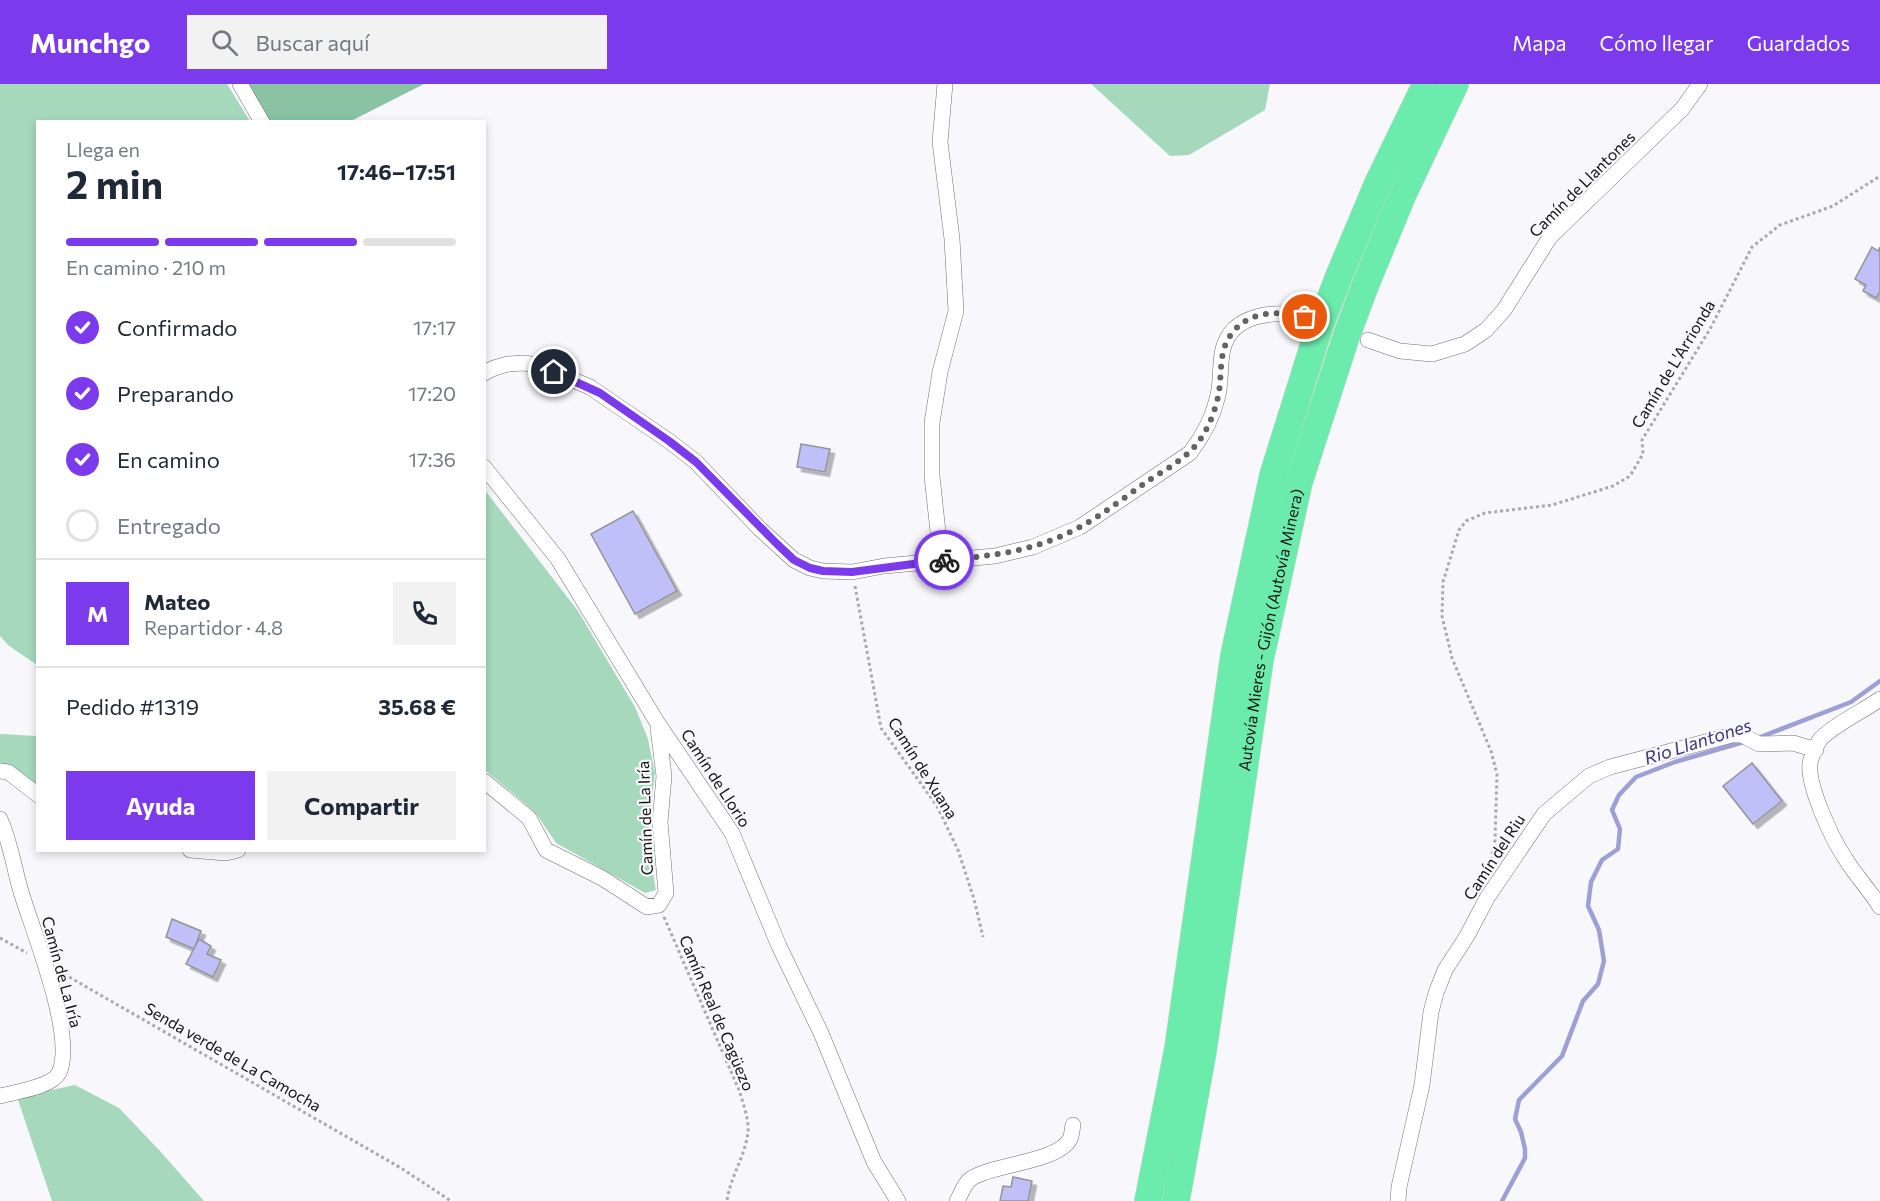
<!DOCTYPE html>
<html lang="es">
<head>
<meta charset="utf-8">
<style>
	:root { --surface:#fff; --page:#f2f2f3; --text:#1f2937; --muted:#747a83; --line:#e0e1e3; --accent:#7c3aed }
	body { margin:0; font-family:Commissioner,sans-serif; background:var(--page); color:var(--text); height:100vh; display:flex; flex-direction:column; font-size:22px; white-space:nowrap }
	* { box-sizing:border-box; margin:0 }
	p { font-size:20px; color:var(--muted) }
	.icon { flex:none; width:33px; height:33px; fill:none; stroke:currentColor; stroke-width:2; stroke-linecap:round; stroke-linejoin:round }
	.map { position:relative; flex:1; overflow:hidden }
	.sheet { position:absolute; left:36px; top:36px; width:450px; height:732px; display:flex; flex-direction:column; background:var(--surface); border-radius:0px; box-shadow:0 3px 9px #0003 }
	.sheet>* { flex:none }
	.pin { position:absolute; display:grid; place-items:center; width:51px; height:51px; color:#fff; margin:-26px; border:3px solid #fff; border-radius:50%; box-shadow:0 2px 6px #0007 }
	.courier { position:absolute; display:grid; place-items:center; width:60px; height:60px; margin:-30px; border:4px solid #7c3aed; border-radius:50%; background:#fff; color:#222; box-shadow:0 2px 8px #0007 }
	.headline em { font-style:normal; font-weight:700 }
	.headline div { display:flex; flex-direction:column-reverse }
	.headline { display:flex; align-items:center; justify-content:space-between; height:102px; padding:0 30px }
	h1 { font-size:39px; font-weight:700; line-height:45px }
	.bar { display:grid; grid-template-columns:repeat(4,1fr); gap:9px 6px; align-content:center; height:72px; padding:0 30px }
	.bar i { height:8px; border-radius:4px; background:var(--line) }
	.bar .active { background:var(--accent) }
	.bar p { grid-column:span 4 }
	.line { display:flex; align-items:center; gap:15px; padding:0 30px; border-top:2px solid var(--line) }
	.line div { flex:1 }
	.round { display:grid; place-items:center; flex:none; width:63px; height:63px; border-radius:0px; background:var(--page) }
	ol { padding:0 30px; list-style:none }
	li { display:flex; align-items:center; gap:18px; height:66px }
	li p { margin-inline-start:auto }
	li .icon { padding:6px; border-radius:50%; background:var(--accent); color:#fff; stroke-width:4 }
	li:last-child { color:var(--muted) }
	li i { width:33px; height:33px; border:3px solid var(--line); border-radius:50% }
	.action { display:flex; gap:12px; margin-top:auto; padding:12px 30px }
	.action a { flex:1; height:69px; border-radius:0px; background:var(--accent); color:#fff; font-size:24px; font-weight:700; line-height:69px; text-align:center }
	.action a+a { background:var(--page); color:var(--text) }
	header { display:flex; align-items:center; gap:36px; box-sizing:border-box; height:84px; padding:0 30px; background:var(--accent); color:#fff }
	header strong { font-size:28px }
	nav { display:flex; gap:33px; margin-inline-start:auto; font-size:21px }
	.search { width:420px; height:54px; background:var(--page); display:flex; align-items:center; gap:15px; box-sizing:border-box; padding:0 21px; border-radius:0px; color:var(--muted); font-size:22px }
	.map>svg:first-child { display:block }
</style>
</head>
<body>
<header>
<strong>Munchgo</strong>
<div class="search"><svg class="icon" aria-label="search" viewBox="0 0 24 24"><circle cx="10" cy="10" r="6"/><path d="M15 15l6 6"/></svg>Buscar aquí</div>
<nav><a>Mapa</a><a>Cómo llegar</a><a>Guardados</a></nav>
</header>
<div class="map">
<svg width="1880" height="1117" viewBox="0 0 1880 1117">
	<defs>
		<filter id="shadow"><feDropShadow dx="4.5" dy="4.5" stdDeviation="0" flood-color="#0004"/></filter>
	</defs>
	<rect width="100%" height="100%" fill="#f7f7fc"/>
	<path fill="#a6d9bc" d="M0 0H227L250 37 38 38 37 581 8 561 0 552Z
		M1091 0H1270L1265 26 1189 71 1170 72Z
		M484 405 578 527 635 623 648 655 655 689 649 738 650 773 656 806 645 809 556 759 535 728 485 686Z
		M0 650 37 652V701L0 685Z
		M75 1001 119 1024 160 1067 204 1117H52L17 1013Z"/>
	<path fill="#89c3a3" d="M247 0H424L349 38 270 37Z"/>
	<g fill="none" stroke-linecap="round" stroke-linejoin="round">
		<path stroke="#9e9fd4" stroke-width="4.5" d="M1758 654 1851 618 1880 597
			M1502 1117 1525 1074V1065L1521 1048 1515 1035 1519 1016 1562 972 1583 917 1598 900 1604 877 1599 846 1588 822 1591 798 1602 776 1618 765 1620 745 1612 726 1619 711 1636 693 1675 678 1747 657"/>
	</g>
	<path fill="#bfc0f7" stroke="#939398" stroke-width="1.5" filter="url(#shadow)" d="M1872 163 1878 167 1880 163V208L1876 214 1863 207 1866 201 1855 195Z
		M801 360 830 365 825 388 797 383Z
		M633 427 677 507 635 530 591 450Z
		M1752 679 1782 717 1753 740 1723 702Z
		M172 835 201 847 194 865 166 853Z
		M199 855 211 862 207 870 221 876 213 893 186 880Z
		M1013 1093 1032 1097 1028 1117H1000L1003 1102 1011 1103Z"/>
	<g fill="none" stroke-linecap="round" stroke-linejoin="round">
		<g stroke="#707075" stroke-width="16">
			<path id="street" d="M240 0 262 38
				M1368 256 1400 267 1432 270 1465 260 1486 246 1504 226 1550 153 1682 25 1700 0
				M484 289 494 284 508 280 524 279 537 281 590 303 669 357 696 378 760 445 794 476 810 484 823 487 852 488 884 482 995 472 1033 463 1080 443 1190 369C1203 352 1212 336 1217 315 1222 299 1219 281 1223 265 1232 229 1276 226 1305 233
				M484 383 558 475 657 638 732 749 779 862 821 949 874 1078 898 1117
				M941 476 932 392V339L940 288 956 227 952 155 940 58 945 0
				M1880 615C1865 626 1828 644 1819 657 1816 663 1811 673 1810 679 1807 701 1832 755 1845 774 1855 791 1870 806 1880 823
				M0 687 8 688 38 711
				M484 697 529 734 546 766 602 794 647 823 659 821 666 809 660 738 664 692 658 644
				M0 735C11 759 14 786 22 811 34 850 76 953 59 989 52 1003 15 1008 0 1012
				M190 766 226 769 238 766
				M957 1117C961 1110 965 1098 972 1094 994 1080 1058 1078 1070 1055 1072 1051 1072 1045 1073 1041
				M1398 1117 1399 1103 1422 1001 1431 928 1436 909 1445 886 1467 852 1487 814 1544 730 1589 692 1610 683 1732 651H1742L1759 660 1793 659 1816 666"/>
		</g>
		<g stroke="#d5d5d5" stroke-width="28">
			<g id="highway">
				<path d="M1148 1117 1178 964 1234 571 1273 391 1319 244 1339 192 1378 99 1426 0"/>
				<path id="s1" d="M1176 1117 1203 967 1260 576 1299 398 1346 253 1365 202 1403 110 1455 0"/>
			</g>
		</g>
		<path stroke="#aaaaae" stroke-width="3" stroke-dasharray="3 3" stroke-linecap="butt" d="M855 502 881 644 937 722 958 766 974 815 983 853
			M1490 782 1495 756 1497 690 1491 667 1452 574 1442 532 1443 498 1459 446 1466 437 1485 429 1552 421 1613 402 1630 392 1643 370 1642 356 1710 245 1752 163 1780 141 1833 122 1880 92
			M664 833 739 1006C743 1019 749 1035 748 1048 745 1073 730 1093 727 1117
			M0 854 27 869
			M64 890 401 1084 451 1117"/>
		<use href="#street" stroke="#fff" stroke-width="15"/>
		<use href="#highway" stroke="#6becad" stroke-width="27"/>
	</g>
	<g fill="none" stroke-linecap="round" stroke-linejoin="round">
		<path stroke="#636366" stroke-width="6" stroke-dasharray="0 10.8" d="M944 476C993 472 1036 467 1080 443 1104 430 1126 412 1148 397 1168 384 1191 372 1203 351 1210 340 1215 326 1218 313 1223 291 1217 267 1233 248 1250 226 1281 227 1305 233"/>
		<path stroke="#7c3aed" stroke-width="8" d="M554 288 600 309 669 357 696 378 777 460 794 476 810 484 823 487 852 488 944 476"/>
	</g>
	<g text-anchor="middle" stroke-width="4.5" stroke-linejoin="round" paint-order="stroke">
		<g font-size="16" fill="#131315" stroke="#f7f7fc">
			<text transform="translate(1582 100) rotate(-45)" y="6">Camín de Llantones</text>
			<text transform="translate(1673 280) rotate(-59)" y="6">Camín de L'Arrionda</text>
			<text dy="6" stroke="none"><textPath href="#s1" startOffset="579">Autovía Mieres - Gijón (Autovía Minera)</textPath></text>
			<text transform="translate(923 684) rotate(58)" y="6">Camín de Xuana</text>
			<text transform="translate(716 694) rotate(57)" y="6">Camín de Llorio</text>
			<text transform="translate(645 734) rotate(-92)" y="6">Camín de La Iría</text>
			<text transform="translate(1494 773) rotate(-57)" y="6">Camín del Riu</text>
			<text transform="translate(62 888) rotate(75)" y="6">Camín de La Iría</text>
			<text transform="translate(717 929) rotate(67)" y="6">Camín Real de Cagüezo</text>
			<text transform="translate(233 973) rotate(30)" y="6">Senda verde de La Camocha</text>
		</g>
		<g font-size="18" font-style="italic" fill="#3b3676" stroke="#f7f7fc">
			<text transform="translate(1698 658) rotate(-18)" y="6">Rio Llantones</text>
		</g>
	</g>
</svg>
<div class="pin" style="left:1305px;top:233px;background:#ea580c"><svg class="icon" aria-label="bag" viewBox="0 0 24 24"><path d="M5 8h14l-1 12H6zM9 8a3 3 0 0 1 6 0"/></svg></div>
<div class="pin" style="left:554px;top:288px;background:#1f2937"><svg class="icon" aria-label="home" viewBox="0 0 24 24"><path d="M3 11l9-7 9 7M6 9v11h12V9"/></svg></div>
<div class="courier" style="left:944px;top:476px"><svg class="icon" aria-label="bike" viewBox="0 0 24 24"><circle cx="6" cy="16" r="4"/><circle cx="18" cy="16" r="4"/><path d="M6 16l4-8h5l3 8M10 8l3 8H6M13 5h3"/></svg></div>
<section class="sheet">
<div class="headline"><div><h1>2 min</h1><p>Llega en</p></div><em>17:46–17:51</em></div>
<div class="bar"><i class="active"></i><i class="active"></i><i class="active"></i><i></i><p>En camino · 210 m</p></div>
<ol>
<li><svg class="icon" aria-label="check" viewBox="0 0 24 24"><path d="M5 12l5 5 9-10"/></svg>Confirmado<p>17:17</p></li>
<li><svg class="icon" aria-label="check" viewBox="0 0 24 24"><path d="M5 12l5 5 9-10"/></svg>Preparando<p>17:20</p></li>
<li><svg class="icon" aria-label="check" viewBox="0 0 24 24"><path d="M5 12l5 5 9-10"/></svg>En camino<p>17:36</p></li>
<li><i></i>Entregado</li>
</ol>
<div class="line" style="height:108px"><b class="round" style="background:var(--accent);color:#fff">M</b><div><b>Mateo</b><p>Repartidor · 4.8</p></div><a class="round"><svg class="icon" aria-label="phone" viewBox="0 0 24 24"><path d="M5 4h4l2 5-3 2q2 4 5 5l2-3 5 2v4C11 20 4 13 5 4z"/></svg></a></div>
<div class="line" style="height:78px"><div>Pedido #1319</div><b>35.68 €</b></div>
<div class="action"><a>Ayuda</a><a>Compartir</a></div>
</section>
</div>
</body>
</html>
